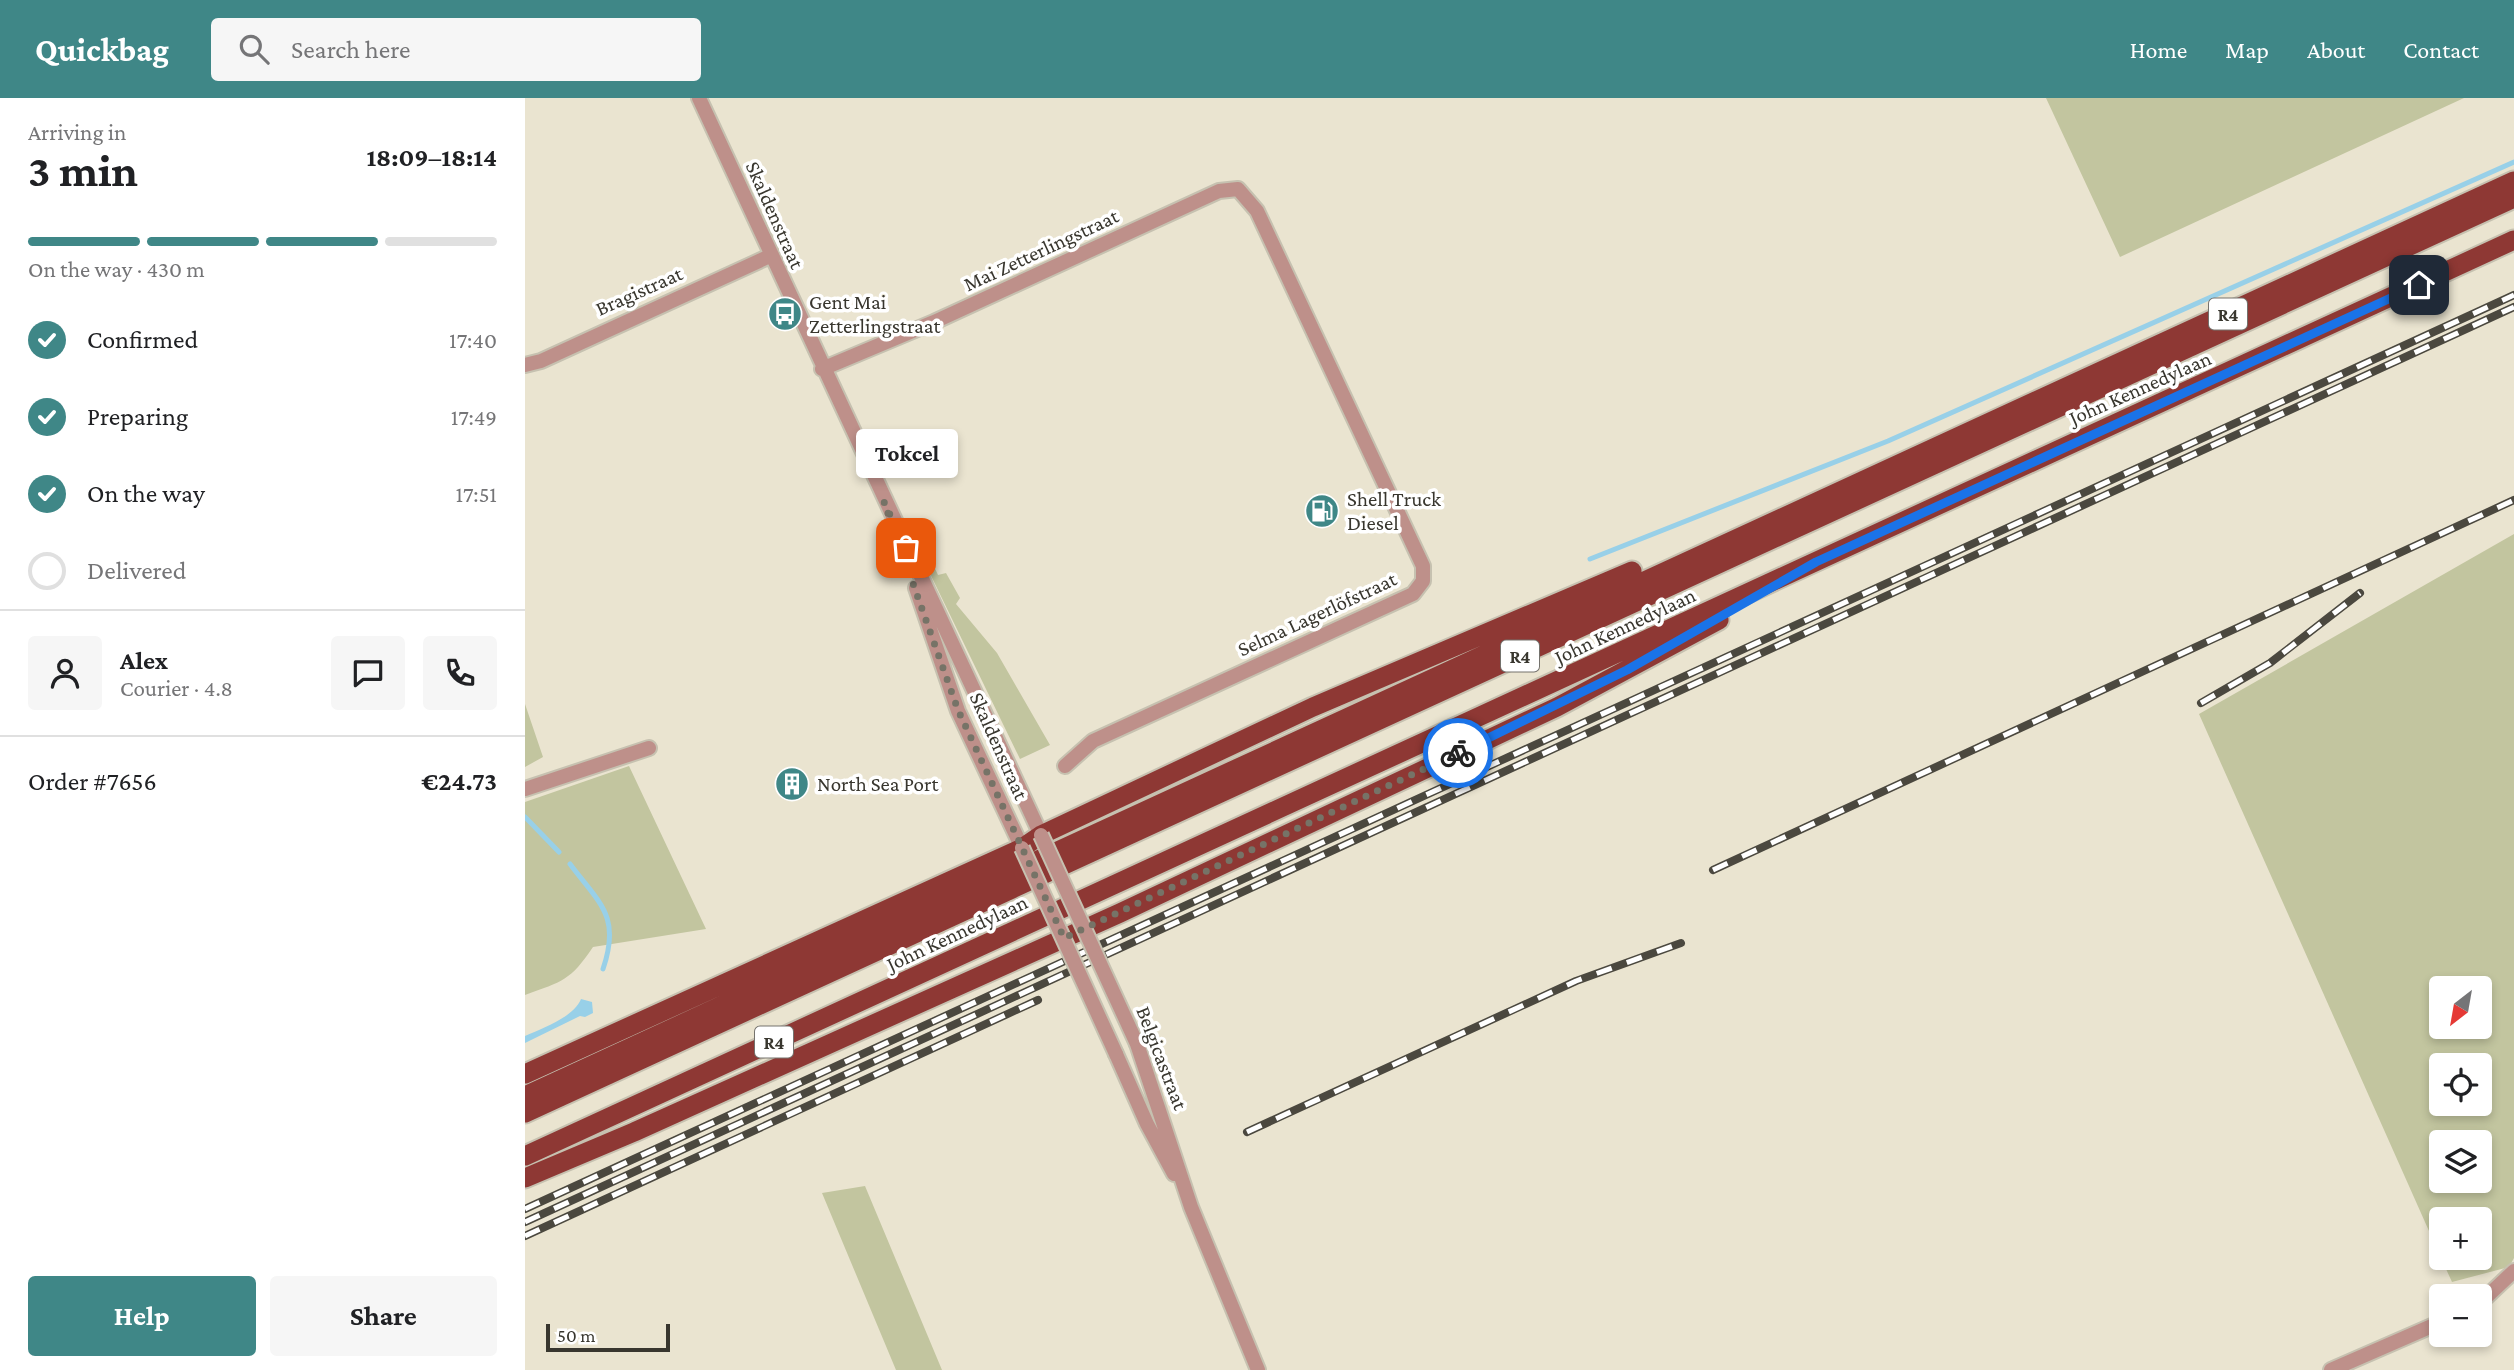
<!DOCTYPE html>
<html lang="en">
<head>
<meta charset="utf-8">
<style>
	:root { --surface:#fff; --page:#f6f6f6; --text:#202124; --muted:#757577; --line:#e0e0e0; --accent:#3f8787 }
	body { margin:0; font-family:"Crimson Pro",serif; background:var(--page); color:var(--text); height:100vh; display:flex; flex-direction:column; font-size:26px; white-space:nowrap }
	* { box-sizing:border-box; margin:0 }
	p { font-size:23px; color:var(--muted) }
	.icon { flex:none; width:38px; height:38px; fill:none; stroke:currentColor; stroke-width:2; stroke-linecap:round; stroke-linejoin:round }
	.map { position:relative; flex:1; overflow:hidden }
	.side { display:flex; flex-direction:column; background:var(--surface); width:525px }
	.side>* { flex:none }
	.needle { width:46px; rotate:211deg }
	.buttons { position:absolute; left:1904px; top:878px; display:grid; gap:14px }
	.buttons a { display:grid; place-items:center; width:63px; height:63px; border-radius:7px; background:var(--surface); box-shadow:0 4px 10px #0003; font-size:35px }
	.scale { position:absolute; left:21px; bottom:18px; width:124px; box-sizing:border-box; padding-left:7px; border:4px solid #38362e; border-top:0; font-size:19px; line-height:24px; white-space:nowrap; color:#38362e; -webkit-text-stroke:5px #fff; paint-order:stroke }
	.pin { position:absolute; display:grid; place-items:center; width:60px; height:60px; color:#fff; margin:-30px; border-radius:14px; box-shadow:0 4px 10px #0006 }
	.courier { position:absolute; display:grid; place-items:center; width:70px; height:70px; margin:-35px; border:5px solid #1a73e8; border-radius:50%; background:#fff; color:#222; box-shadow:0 2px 9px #0007 }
	.bubble { position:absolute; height:49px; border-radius:7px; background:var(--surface); box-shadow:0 4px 10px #0003; font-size:23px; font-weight:700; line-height:49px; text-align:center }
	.head em { font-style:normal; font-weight:700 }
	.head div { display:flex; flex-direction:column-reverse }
	.head { display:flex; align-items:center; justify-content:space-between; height:119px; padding:0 28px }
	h1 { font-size:46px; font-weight:700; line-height:52px }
	.bar { display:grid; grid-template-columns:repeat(4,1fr); gap:10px 7px; align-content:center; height:84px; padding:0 28px }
	.bar i { height:9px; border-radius:5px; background:var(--line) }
	.bar .selected { background:var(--accent) }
	.bar p { grid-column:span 4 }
	.line { display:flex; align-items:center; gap:18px; padding:0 28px; border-top:2px solid var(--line) }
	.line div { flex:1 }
	.round { display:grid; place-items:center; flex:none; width:74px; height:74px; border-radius:7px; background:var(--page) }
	ol { padding:0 28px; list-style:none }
	li { display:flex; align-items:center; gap:21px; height:77px }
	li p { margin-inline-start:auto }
	li .icon { padding:7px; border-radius:50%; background:var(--accent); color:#fff; stroke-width:4 }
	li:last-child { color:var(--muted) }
	li i { width:38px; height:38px; border:4px solid var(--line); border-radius:50% }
	.cta { display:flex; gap:14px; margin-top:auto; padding:14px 28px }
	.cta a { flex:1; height:80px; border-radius:7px; background:var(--accent); color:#fff; font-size:28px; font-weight:700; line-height:80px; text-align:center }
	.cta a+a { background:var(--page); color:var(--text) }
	header { display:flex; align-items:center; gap:42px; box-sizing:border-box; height:98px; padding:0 35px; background:var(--accent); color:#fff }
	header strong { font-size:33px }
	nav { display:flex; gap:38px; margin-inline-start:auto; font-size:24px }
	.search { width:490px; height:63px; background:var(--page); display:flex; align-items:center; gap:18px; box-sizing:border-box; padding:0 24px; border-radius:7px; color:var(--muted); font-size:26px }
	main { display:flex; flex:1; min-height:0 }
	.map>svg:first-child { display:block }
</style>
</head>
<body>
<header>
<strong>Quickbag</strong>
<div class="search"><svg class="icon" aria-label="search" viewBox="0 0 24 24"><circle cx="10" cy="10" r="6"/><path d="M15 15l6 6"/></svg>Search here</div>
<nav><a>Home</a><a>Map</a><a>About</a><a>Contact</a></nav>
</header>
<main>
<section class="side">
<div class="head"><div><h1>3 min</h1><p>Arriving in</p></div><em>18:09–18:14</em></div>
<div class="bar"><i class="selected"></i><i class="selected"></i><i class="selected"></i><i></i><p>On the way · 430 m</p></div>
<ol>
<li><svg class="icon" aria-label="check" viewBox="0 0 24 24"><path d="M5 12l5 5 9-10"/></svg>Confirmed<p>17:40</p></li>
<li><svg class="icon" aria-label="check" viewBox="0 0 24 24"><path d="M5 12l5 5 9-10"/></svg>Preparing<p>17:49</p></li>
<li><svg class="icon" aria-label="check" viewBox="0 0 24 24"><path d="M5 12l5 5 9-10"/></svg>On the way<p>17:51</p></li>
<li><i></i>Delivered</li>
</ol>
<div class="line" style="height:126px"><a class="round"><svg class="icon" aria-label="person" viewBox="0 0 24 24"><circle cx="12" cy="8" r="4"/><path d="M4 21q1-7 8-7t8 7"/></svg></a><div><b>Alex</b><p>Courier · 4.8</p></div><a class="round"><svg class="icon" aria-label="chat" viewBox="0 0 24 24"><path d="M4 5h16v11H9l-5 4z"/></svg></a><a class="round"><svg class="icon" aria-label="phone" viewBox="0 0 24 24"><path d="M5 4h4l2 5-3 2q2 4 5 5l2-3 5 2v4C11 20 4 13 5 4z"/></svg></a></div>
<div class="line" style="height:91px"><div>Order #7656</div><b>€24.73</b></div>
<div class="cta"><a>Help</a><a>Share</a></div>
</section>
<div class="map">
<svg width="1989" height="1272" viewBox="0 0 1989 1272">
	<rect width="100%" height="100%" fill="#eae4d0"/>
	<path fill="#c2c59f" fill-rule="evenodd" d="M1521 0H1939L1595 159Z
		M1989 436V1160L1984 1169 1927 1184 1916 1160H1955V1122H1916V1160L1674 616ZM1916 891H1955V929H1916ZM1916 968H1955V1006H1916ZM1916 1045H1955V1083H1916Z
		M401 451 413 477 421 475 435 500 431 506 472 555 525 647 495 661 394 453Z
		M0 606 18 659 0 669Z
		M104 668 181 831 68 849C45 883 38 883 0 897V704Z
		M340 1088 417 1272H371L297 1095Z"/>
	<path fill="#98d0e8" d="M56 901 67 904 68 915 60 919 55 918 0 945V938C18 930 49 919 56 901Z"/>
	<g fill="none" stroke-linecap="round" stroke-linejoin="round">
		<path stroke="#98d0e8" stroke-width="5" d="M1065 461 1363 343 1989 64
			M0 719 34 754
			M45 766C75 806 96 818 78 871"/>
		<g stroke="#c6c1b0" stroke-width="18">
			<path id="minor" d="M174 0 516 737
				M0 267 16 263 245 158
				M297 271 409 224 694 93 713 91 732 113 898 468V483L888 496 568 643 540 668
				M391 490 433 613 497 750
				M0 691 124 650
				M612 946 666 1109 733 1272
				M591 956 622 1026 649 1076
				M1955 1205 1989 1173
				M1806 1272 1916 1224"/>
		</g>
		<g stroke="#c6c1b0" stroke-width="23">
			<path id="trunk" d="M0 976 497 750 516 737 788 609 1107 473
				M0 998 1989 83
				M0 1015 1989 100
				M0 1058 1989 142
				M0 1080 109 1034 595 815 1032 609 1194 522"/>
		</g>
		<use href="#minor" stroke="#be908a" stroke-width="14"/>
		<use href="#trunk" stroke="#8e3834" stroke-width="19"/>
		<g stroke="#4b483f" stroke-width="8">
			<path id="rail" d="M1676 605 1745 565 1835 495
				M1188 772 1989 402
				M722 1034 1051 883 1156 845
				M0 1111 1989 197
				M0 1124 1989 209
				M0 1138 513 902"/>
		</g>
		<use href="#rail" stroke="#fff" stroke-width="5" stroke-dasharray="16" stroke-linecap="butt"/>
		<g stroke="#c6c1b0" stroke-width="18" stroke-linecap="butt">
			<path id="minor-bridge" d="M516 737 612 946
				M497 750 591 956"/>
		</g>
		<use href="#minor-bridge" stroke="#be908a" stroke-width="14"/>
	</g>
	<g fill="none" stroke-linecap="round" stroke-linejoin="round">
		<path stroke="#767367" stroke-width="7" stroke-dasharray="0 12.6" d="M381 450 359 404 433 612 539 840 933 655"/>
		<path stroke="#1a73e8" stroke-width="9" d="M933 655 1102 572 1291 464 1894 187"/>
	</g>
	<defs>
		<g id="bus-disc" transform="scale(1.75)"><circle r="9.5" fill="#3f8787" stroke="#fff"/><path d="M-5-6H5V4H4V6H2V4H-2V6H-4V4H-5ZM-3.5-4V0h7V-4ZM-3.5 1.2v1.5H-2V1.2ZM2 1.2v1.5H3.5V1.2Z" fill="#fff"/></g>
		<g id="fuel-disc" transform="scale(1.75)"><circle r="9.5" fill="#3f8787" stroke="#fff"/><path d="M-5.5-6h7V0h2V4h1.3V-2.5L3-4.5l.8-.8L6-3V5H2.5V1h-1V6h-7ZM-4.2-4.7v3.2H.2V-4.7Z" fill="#fff"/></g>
		<g id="building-disc" transform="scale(1.75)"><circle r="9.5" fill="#3f8787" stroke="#fff"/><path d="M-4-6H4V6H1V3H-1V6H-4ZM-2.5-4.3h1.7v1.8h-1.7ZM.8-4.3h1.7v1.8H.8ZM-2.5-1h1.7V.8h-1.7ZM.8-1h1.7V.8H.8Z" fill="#fff"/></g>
	</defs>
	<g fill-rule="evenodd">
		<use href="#bus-disc" x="260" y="216"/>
		<use href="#fuel-disc" x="797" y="413"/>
		<use href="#building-disc" x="267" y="686"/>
	</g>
	<g text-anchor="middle" stroke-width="7" stroke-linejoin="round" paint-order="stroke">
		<g fill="#fff" stroke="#74726d" stroke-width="2">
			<rect x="1684" y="200.5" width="38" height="31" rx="5"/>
			<rect x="976" y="542.5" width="38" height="31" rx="5"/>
			<rect x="230" y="928.5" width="38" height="31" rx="5"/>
		</g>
		<g font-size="19" font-weight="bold" fill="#38362e">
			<text x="1703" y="223">R4</text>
			<text x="995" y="565">R4</text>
			<text x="249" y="951">R4</text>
		</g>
		<g font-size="21" fill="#38362e" stroke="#fff">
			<text transform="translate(250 117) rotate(66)" y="7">Skaldenstraat</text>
			<text transform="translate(516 152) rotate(-25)" y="7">Mai Zetterlingstraat</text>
			<text transform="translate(114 193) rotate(-24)" y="7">Bragistraat</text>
			<text transform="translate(1615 290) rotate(-24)" y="7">John Kennedylaan</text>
			<text transform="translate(792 516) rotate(-25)" y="7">Selma Lagerlöfstraat</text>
			<text transform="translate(1100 528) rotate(-25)" y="7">John Kennedylaan</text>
			<text transform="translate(474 648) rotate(66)" y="7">Skaldenstraat</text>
			<text transform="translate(432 835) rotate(-25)" y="7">John Kennedylaan</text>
			<text transform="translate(637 960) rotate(69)" y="7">Belgicastraat</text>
		</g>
		<g font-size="21" fill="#38362e" stroke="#fff" text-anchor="start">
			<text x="284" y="211">Gent Mai<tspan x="284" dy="24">Zetterlingstraat</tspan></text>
			<text x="822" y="408">Shell Truck<tspan x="822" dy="24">Diesel</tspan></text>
			<text x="292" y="693">North Sea Port</text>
		</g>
	</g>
</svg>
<div class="buttons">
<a><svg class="needle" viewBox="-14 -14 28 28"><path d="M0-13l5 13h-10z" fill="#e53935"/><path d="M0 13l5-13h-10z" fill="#757577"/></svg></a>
<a><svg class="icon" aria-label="locate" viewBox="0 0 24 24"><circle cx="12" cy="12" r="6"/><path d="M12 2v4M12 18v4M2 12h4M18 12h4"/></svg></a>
<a><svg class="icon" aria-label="layers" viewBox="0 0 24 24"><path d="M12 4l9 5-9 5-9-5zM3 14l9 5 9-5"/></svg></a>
<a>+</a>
<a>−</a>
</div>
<div class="scale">50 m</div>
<div class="pin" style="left:381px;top:450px;background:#ea580c"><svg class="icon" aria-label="bag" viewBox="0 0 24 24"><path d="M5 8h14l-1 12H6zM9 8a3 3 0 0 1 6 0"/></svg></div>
<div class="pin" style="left:1894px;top:187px;background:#1f2937"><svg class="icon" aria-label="home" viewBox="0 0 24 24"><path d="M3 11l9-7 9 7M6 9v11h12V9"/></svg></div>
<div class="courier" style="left:933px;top:655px"><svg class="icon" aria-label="bike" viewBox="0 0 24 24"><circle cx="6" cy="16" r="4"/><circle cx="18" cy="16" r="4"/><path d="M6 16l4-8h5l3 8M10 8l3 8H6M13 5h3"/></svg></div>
<div class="bubble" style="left:331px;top:331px;width:102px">Tokcel</div>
</div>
</main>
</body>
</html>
